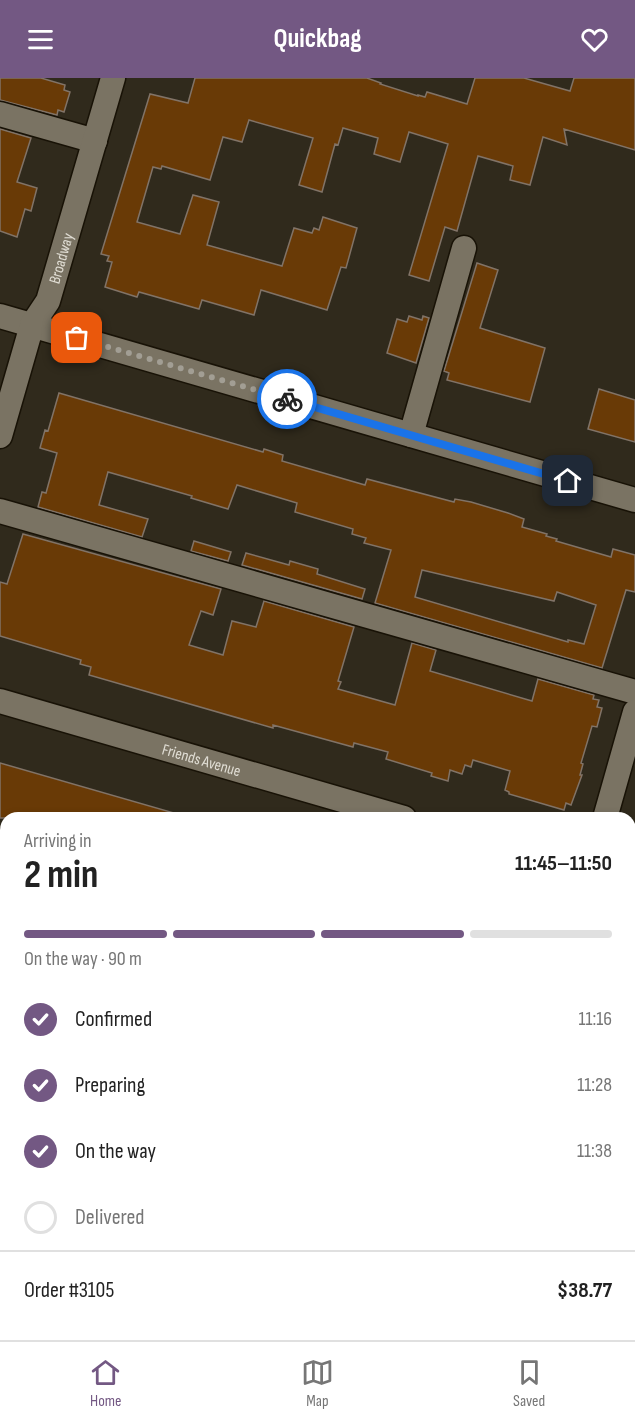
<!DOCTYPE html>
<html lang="en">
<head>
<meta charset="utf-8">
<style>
	:root { --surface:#fff; --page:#f6f6f6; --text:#222; --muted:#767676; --line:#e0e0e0; --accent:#735883 }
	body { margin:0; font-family:"Sofia Sans Condensed",sans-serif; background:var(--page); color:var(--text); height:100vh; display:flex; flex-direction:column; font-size:22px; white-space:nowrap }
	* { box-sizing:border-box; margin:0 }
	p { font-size:20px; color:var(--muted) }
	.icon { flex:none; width:33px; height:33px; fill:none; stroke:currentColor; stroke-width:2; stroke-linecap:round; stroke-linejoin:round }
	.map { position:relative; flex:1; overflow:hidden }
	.side { position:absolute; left:0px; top:734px; width:636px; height:530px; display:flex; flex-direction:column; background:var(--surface); border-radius:18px 18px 0 0; box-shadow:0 3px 9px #0003 }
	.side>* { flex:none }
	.pin { position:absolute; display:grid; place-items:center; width:51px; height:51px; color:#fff; margin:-26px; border-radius:12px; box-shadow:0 3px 9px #0006 }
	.courier { position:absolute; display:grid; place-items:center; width:60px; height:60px; margin:-30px; border:4px solid #1a73e8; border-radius:50%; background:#fff; color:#222; box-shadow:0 2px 8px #0007 }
	.overview em { font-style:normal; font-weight:700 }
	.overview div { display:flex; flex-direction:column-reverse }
	.overview { display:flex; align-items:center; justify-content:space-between; height:102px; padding:0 24px }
	h1 { font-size:39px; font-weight:700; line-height:45px }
	.bar { display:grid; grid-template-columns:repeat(4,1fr); gap:9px 6px; align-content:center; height:72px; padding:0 24px }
	.bar i { height:8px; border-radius:4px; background:var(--line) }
	.bar .selected { background:var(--accent) }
	.bar p { grid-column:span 4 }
	.line { display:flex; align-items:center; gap:15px; padding:0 24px; border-top:2px solid var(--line) }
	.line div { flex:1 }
	ol { padding:0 24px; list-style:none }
	li { display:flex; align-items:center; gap:18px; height:66px }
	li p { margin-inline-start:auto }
	li .icon { padding:6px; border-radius:50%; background:var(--accent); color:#fff; stroke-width:4 }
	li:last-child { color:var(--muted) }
	li i { width:33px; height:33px; border:3px solid var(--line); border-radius:50% }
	header { display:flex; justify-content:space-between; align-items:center; height:78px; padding:0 24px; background:var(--accent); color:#fff; font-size:27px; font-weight:700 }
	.tab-bar { display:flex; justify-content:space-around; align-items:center; height:84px; border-top:2px solid var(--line); background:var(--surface); font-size:16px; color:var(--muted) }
	.tab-bar a { display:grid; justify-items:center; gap:3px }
	.tab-bar .selected { color:var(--accent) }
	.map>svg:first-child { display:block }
</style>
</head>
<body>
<header><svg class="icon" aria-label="menu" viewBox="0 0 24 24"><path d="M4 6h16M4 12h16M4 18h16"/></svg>Quickbag<svg class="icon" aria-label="heart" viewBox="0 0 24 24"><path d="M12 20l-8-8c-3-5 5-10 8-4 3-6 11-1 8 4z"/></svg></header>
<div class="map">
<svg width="635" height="1262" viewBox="0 0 635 1262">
	<rect width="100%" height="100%" fill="#302a1c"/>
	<path fill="#693a06" stroke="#817367" stroke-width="1.5" fill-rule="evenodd" d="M0 0H41L65 7 64 12 70 14 64 34 58 32 57 37 0 22Z
		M195 0H367L381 5 380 6 418 18V17L425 19 427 14 467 26 475 0H524L570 13 574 0H635V72L564 51 567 67 543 59 530 107 510 102 513 88 478 78 457 153 445 149 429 203 409 197 448 66 409 54 400 84 374 76 378 60 343 50 338 67 335 66 322 114 299 107 313 60 249 42 242 64 223 59 210 102 162 88 161 91 153 89 137 144 180 156 193 117 219 124 207 167 282 188 294 150 312 155 314 150 319 152 323 139 357 150 346 190 341 189 327 232 261 212 254 237 202 222 199 231 139 214 137 219 105 209 112 184 107 183 109 178 101 176 150 16 188 25Z
		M0 51 31 60 17 104 37 110 31 133 25 131 17 159 0 153Z
		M477 185 498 192 480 250 545 270 530 324 447 302 449 295 444 293Z
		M409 238 422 242 423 238 429 240 416 285 387 275 397 241 407 244Z
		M599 311 635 322V364L588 351Z
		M59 315 263 374 264 371 283 377 282 383 365 407 367 401 454 424 455 421 471 424 508 435 524 441 522 449 547 456 546 458 557 461 556 463 611 479 613 471 635 477V514L626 512 602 590 375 525 391 472 364 465 366 460 352 456 353 451 295 434 297 425 237 407 228 431 191 420 192 418 108 394 99 427 148 441 142 459 38 429 42 414 46 415 57 375 40 370 45 352 48 353ZM422 492 554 523 557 514 596 527 584 566 568 562V564L415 519Z
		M23 456 221 511 213 537 201 533 189 567 223 577 232 543 256 549 264 523 354 549 338 603 341 604 338 611 395 627 412 565 436 572 430 593 532 623 538 601 594 617 593 621 599 622 597 629 602 630 597 649 592 648 581 685 583 686 580 697H582L571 727 566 725 564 732 509 716V714L505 712 510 693 473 682 471 689 465 687 462 696 450 692 448 703 431 698 432 695 386 681 388 674 354 665 353 669 273 647V650L89 597 91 589 80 586 81 582 0 558V504L7 506Z
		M194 463 231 474 228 483 191 473Z
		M246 475 289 487 290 483 318 491 317 496 365 511 362 521 242 487Z
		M0 685 174 735V740H0Z"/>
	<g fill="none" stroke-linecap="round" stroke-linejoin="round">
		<g stroke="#181206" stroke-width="27">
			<g id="minor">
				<path d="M0 36 95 63"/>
				<path d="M0 238 635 422"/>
				<path d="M411 357 464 170"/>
				<path id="s1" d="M0 358 32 247 48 223 113 0"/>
				<path d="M0 433 635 614"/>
				<path id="s2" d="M0 623 404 740"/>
				<path d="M605 740 635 634"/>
				<path d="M630 804 635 806"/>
				<path d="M0 815 6 817"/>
				<path d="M630 994 635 995"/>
				<path d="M0 1004 6 1006"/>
				<path d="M630 1182 635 1183"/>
				<path d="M0 1194 6 1196"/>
				<path d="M217 1257 234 1262"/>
				<path d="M454 1262 456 1257"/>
			</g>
		</g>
		<use href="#minor" stroke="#7a7363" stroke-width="24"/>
	</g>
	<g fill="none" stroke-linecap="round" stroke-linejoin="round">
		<path stroke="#a29e94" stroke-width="6" stroke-dasharray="0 10.8" d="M77 260 287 321"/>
		<path stroke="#1a73e8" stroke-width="8" d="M287 321 568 403"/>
	</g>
	<g text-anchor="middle" stroke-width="6" stroke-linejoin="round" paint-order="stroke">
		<g font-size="16" fill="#e0ddd4" stroke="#302a1c">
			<text dy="6" stroke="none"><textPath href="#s1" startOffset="189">Broadway</textPath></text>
			<text dy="6" stroke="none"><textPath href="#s2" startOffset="210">Friends Avenue</textPath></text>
		</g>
	</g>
</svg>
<div class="pin" style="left:77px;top:260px;background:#ea580c"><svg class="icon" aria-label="bag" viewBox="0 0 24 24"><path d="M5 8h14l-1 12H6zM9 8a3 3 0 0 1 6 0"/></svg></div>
<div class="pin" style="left:568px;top:403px;background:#1f2937"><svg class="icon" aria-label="home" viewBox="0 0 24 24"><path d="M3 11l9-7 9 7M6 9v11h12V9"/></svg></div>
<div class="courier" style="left:287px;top:321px"><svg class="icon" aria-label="bike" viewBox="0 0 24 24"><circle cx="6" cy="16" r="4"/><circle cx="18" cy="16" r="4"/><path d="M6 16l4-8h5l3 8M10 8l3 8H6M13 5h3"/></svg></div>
<section class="side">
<div class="overview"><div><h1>2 min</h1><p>Arriving in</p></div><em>11:45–11:50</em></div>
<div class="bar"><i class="selected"></i><i class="selected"></i><i class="selected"></i><i></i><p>On the way · 90 m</p></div>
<ol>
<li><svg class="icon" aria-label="check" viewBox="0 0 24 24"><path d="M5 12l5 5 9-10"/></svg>Confirmed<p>11:16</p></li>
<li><svg class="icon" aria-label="check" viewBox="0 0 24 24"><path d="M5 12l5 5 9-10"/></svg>Preparing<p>11:28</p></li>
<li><svg class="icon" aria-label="check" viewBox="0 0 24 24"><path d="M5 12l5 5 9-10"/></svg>On the way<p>11:38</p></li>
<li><i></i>Delivered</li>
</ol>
<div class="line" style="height:78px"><div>Order #3105</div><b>$38.77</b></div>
</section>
</div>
<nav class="tab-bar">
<a class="selected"><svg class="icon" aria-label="home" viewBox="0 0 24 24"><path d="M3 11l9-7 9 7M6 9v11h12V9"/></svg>Home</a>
<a><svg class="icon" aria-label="map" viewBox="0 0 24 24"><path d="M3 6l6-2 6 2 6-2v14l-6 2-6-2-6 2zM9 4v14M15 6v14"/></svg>Map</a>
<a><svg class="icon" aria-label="saved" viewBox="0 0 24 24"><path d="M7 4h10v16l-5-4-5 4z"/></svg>Saved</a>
</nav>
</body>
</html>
